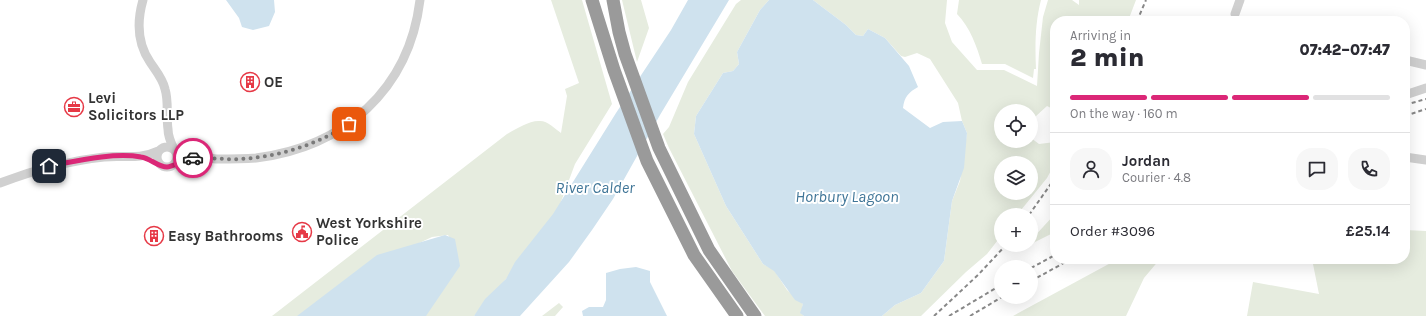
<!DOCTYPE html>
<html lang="en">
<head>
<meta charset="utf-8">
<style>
	:root { --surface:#fff; --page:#f7f7f7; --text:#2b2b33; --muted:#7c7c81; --line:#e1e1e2; --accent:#db2777 }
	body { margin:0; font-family:Karla,sans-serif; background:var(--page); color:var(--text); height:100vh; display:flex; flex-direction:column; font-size:15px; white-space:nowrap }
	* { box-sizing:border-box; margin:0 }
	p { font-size:13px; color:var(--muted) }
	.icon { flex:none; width:22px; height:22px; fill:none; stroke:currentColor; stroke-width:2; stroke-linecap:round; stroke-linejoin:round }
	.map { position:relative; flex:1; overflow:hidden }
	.sheet { position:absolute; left:1050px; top:16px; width:360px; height:248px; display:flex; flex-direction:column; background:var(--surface); border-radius:16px; box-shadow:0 4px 16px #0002 }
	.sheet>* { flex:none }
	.buttons { position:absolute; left:994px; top:104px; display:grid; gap:8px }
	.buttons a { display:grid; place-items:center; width:44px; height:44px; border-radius:50%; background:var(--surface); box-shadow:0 4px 16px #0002; font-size:20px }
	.pin { position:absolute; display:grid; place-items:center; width:34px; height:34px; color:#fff; margin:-17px; border-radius:8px; box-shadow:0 2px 6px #0006 }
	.courier { position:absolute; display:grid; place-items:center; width:40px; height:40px; margin:-20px; border:3px solid #db2777; border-radius:50%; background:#fff; color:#222; box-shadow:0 1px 5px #0007 }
	.summary em { font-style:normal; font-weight:800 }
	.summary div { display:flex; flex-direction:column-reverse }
	.summary { display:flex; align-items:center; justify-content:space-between; height:68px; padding:0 20px }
	h1 { font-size:26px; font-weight:800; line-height:30px }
	.bar { display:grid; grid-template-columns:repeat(4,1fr); gap:6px 4px; align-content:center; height:48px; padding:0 20px }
	.bar i { height:5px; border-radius:3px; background:var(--line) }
	.bar .active { background:var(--accent) }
	.bar p { grid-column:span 4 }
	.line { display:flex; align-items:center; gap:10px; padding:0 20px; border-top:1px solid var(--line) }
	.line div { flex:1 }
	.round { display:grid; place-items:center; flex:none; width:42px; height:42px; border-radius:16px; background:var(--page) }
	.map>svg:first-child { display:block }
</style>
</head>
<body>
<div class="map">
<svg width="1426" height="316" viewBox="0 0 1426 316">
	<rect width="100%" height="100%" fill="#fff"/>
	<path fill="#e6ecdf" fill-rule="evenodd" d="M551 0H582L612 104 575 164 559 207 507 278 474 316H425L451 240 448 235 432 237 415 245 299 316H272L507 134C516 129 530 120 540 121 548 121 555 129 561 133L567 96 565 89 579 83Z
		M622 0H641L649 28 637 62Z
		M741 0H769L760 10 737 52 739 64 733 71 723 73 696 116 694 134 726 206 763 264 774 270 787 290 803 304 801 313 804 316H765L732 271 669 148 663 134 669 127 688 82 736 4Z
		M813 0H947L945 23 952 42 977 70H1004L1037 86 1039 53 1043 17 1048 0H1072L1079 5V0H1136L1128 21H1055V110L1047 106 1035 117 1031 118V111H1001V141H1031V138L1039 144 1055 142V163L1047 178 1017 215H1001V236L987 254 966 272 921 316H882L895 305 921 293 944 261 952 201 960 181 967 133 962 121 958 103 930 59 917 53 905 57 901 56 885 38 868 29 863 36 856 35 846 25ZM1001 163H1031V193H1001Z
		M959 0H1041C1035 23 1035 46 1036 69H1034L1033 78 1005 64H982C977 47 970 27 957 14Z
		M1055 214V232L1031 244V240Z
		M1405 230 1426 231V316H1247L1253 282 1319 294 1312 259H1405Z
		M1118 259H1160L1144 278 1126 316H1013Z
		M559 303 563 307 555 316H542Z"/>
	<path fill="#cfe2ee" d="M226 0H274L275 12 269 26 253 30 242 27 239 18Z
		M688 0H729L660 115 613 199 592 230 569 262 520 316H474L485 299 506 279 515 262 553 214 616 113 671 30Z
		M769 0H813L846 25 856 35 863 36 868 29 885 38 909 66 918 87C909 92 904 97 903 108L930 128 943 122 962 121 967 133 964 168 952 201 944 261 921 293 895 305 882 316H804L800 313 803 304 795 300 774 271 763 264 726 206 694 134 696 116 723 73 733 71 739 64 737 52 760 10Z
		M445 235 455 239 460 266 426 316H297L377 255Z
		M636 267 650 271V282L667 316H583L582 311 589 307H603L606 300V273L620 269Z"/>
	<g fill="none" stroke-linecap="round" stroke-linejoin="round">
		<path stroke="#d0d0d0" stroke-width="9" d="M143 0C137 21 137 43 150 62 156 71 163 79 165 89 169 102 166 115 168 129 168 136 171 143 174 149
			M1235 14 1240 0
			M1405 60 1426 65
			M1405 95 1426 88
			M157 157a10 10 0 1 1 20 0a10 10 0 1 1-20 0Z
			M1405 157 1426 160
			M175 164C180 162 186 159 192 158 200 157 209 158 216 159 230 159 243 159 256 158 344 147 409 90 420 0
			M0 183C34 170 68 161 104 157 124 155 139 160 158 151"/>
		<path stroke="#9a9a9a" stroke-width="13" d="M592 0 614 70 647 161 694 255 737 316
			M613 0 619 32 625 54 659 148 709 250 755 316"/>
		<path stroke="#888" stroke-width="2" stroke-dasharray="4 3" stroke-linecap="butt" d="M1137 21 1146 0
			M1405 105 1426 99
			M1405 116 1426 109
			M1029 215 1055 178
			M1031 268 1055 255
			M1031 281 1071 259
			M934 316 978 275 1006 245
			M949 316 1001 285
			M970 316 1002 297"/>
	</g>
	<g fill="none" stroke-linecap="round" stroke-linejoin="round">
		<path stroke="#7a7a7a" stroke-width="4" stroke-dasharray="0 7.2" d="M193 158C208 157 224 160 239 159 279 157 316 145 349 124"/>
		<path stroke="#db2777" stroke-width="5" d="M49 166C76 161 114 152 141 157 150 158 158 167 167 167 171 167 186 160 193 158"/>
	</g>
	<defs>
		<g id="building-ring" transform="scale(1)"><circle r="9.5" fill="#fff" stroke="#e63946" stroke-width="1.5"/><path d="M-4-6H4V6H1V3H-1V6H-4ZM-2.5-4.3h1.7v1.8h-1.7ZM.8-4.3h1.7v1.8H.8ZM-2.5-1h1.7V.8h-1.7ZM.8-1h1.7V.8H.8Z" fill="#e63946"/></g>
		<g id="office-ring" transform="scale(1)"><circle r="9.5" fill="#fff" stroke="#e63946" stroke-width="1.5"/><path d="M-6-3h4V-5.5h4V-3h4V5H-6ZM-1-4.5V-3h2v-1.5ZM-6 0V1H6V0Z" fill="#e63946"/></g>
		<g id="civic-ring" transform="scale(1)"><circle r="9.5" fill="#fff" stroke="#e63946" stroke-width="1.5"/><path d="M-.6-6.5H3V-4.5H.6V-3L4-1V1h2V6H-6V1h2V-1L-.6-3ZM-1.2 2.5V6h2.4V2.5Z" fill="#e63946"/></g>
	</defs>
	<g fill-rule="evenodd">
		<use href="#building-ring" x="250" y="82"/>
		<use href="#office-ring" x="74" y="107"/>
		<use href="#civic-ring" x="302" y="232"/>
		<use href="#building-ring" x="154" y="236"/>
	</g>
	<g text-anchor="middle" stroke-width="4" stroke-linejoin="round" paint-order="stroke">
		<g font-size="15" font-weight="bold" fill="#333" stroke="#fff" text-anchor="start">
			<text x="264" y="87">OE</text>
			<text x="88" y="103">Levi<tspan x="88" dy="17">Solicitors LLP</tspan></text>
			<text x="316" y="228">West Yorkshire<tspan x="316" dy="17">Police</tspan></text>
			<text x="168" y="241">Easy Bathrooms</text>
		</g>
		<g font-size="16" font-style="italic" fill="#3f7597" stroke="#fff">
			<text x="595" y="193">River Calder</text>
			<text x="847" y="202">Horbury Lagoon</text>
		</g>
	</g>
</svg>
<div class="buttons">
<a><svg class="icon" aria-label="locate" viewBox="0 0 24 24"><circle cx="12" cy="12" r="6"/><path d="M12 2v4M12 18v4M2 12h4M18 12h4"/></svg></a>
<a><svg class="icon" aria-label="layers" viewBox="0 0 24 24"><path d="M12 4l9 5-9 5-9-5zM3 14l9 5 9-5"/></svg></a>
<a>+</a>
<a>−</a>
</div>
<div class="pin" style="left:349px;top:124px;background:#ea580c"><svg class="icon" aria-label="bag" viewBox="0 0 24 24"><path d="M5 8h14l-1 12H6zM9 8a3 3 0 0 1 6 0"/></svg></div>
<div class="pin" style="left:49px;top:166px;background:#1f2937"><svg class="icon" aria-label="home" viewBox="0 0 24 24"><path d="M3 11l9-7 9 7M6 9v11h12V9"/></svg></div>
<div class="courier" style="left:193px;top:158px"><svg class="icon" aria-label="car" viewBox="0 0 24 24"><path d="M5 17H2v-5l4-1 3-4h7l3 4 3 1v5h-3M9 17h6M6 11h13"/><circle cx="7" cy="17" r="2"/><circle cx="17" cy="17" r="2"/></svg></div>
<section class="sheet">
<div class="summary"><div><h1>2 min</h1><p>Arriving in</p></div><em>07:42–07:47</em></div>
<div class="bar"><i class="active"></i><i class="active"></i><i class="active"></i><i></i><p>On the way · 160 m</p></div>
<div class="line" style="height:72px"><a class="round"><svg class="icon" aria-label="person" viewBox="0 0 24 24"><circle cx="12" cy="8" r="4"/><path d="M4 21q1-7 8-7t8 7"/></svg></a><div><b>Jordan</b><p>Courier · 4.8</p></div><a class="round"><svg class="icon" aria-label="chat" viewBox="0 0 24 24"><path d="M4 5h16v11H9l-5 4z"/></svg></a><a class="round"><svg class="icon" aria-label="phone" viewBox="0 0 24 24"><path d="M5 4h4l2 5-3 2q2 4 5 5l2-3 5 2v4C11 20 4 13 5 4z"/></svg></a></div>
<div class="line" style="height:52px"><div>Order #3096</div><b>£25.14</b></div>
</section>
</div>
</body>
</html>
